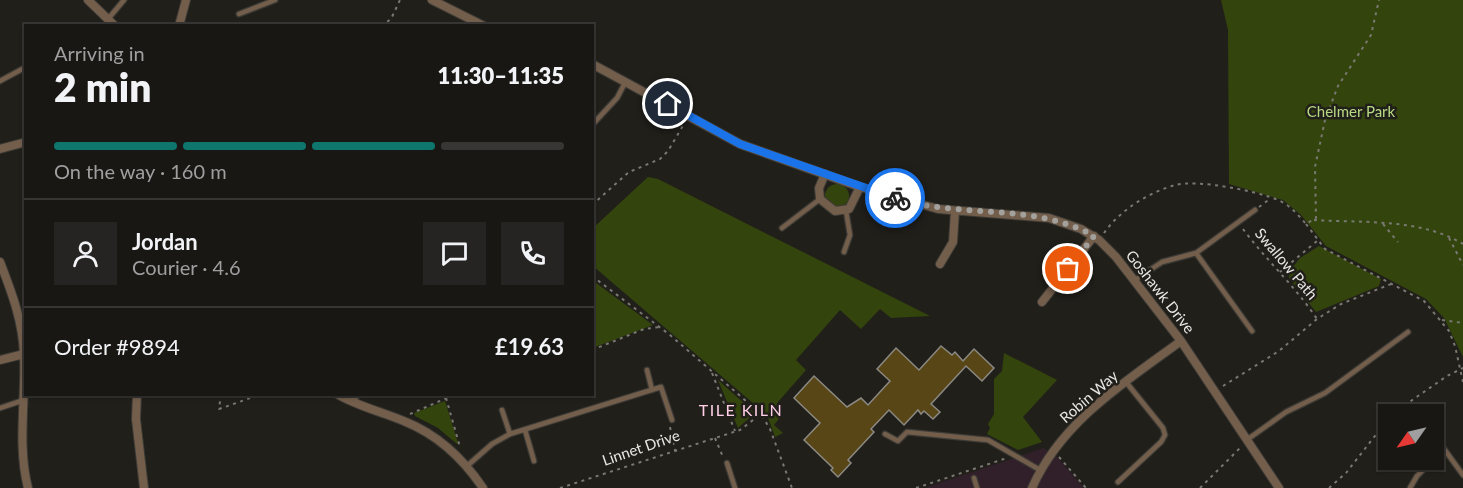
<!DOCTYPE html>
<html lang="en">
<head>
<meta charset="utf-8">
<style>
	:root { --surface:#191714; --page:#262422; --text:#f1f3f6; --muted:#9f9fa0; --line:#373634; --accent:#0f766e }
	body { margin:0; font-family:Lato,sans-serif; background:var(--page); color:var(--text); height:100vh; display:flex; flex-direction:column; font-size:22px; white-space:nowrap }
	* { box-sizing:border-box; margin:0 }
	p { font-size:20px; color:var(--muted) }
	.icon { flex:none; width:33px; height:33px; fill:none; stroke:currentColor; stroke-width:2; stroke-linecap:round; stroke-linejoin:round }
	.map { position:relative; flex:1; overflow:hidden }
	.drawer { position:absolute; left:24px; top:24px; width:570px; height:372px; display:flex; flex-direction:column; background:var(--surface); border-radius:0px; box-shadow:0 2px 4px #0004,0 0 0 2px var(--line) }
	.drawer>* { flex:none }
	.needle { width:39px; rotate:236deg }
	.tools { position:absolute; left:1378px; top:404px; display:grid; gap:12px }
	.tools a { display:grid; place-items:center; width:66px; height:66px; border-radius:0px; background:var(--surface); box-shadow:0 2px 4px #0004,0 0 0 2px var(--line); font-size:30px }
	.pin { position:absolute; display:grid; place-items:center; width:51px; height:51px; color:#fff; margin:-26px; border:3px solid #fff; border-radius:50%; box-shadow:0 2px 6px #0007 }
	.courier { position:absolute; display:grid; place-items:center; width:60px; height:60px; margin:-30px; border:4px solid #1a73e8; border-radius:50%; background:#fff; color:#222; box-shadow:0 2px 8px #0007 }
	.headline em { font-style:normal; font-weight:800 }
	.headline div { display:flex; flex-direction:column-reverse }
	.headline { display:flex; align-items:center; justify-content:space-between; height:102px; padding:0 30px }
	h1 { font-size:39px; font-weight:800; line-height:45px }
	.bar { display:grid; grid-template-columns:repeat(4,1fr); gap:9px 6px; align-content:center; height:72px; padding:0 30px }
	.bar i { height:8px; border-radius:4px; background:var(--line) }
	.bar .active { background:var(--accent) }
	.bar p { grid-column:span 4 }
	.line { display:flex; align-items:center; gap:15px; padding:0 30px; border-top:2px solid var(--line) }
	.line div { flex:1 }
	.round { display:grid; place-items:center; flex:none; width:63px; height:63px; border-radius:0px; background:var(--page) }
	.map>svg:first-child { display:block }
</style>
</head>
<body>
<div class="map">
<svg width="1463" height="488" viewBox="0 0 1463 488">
	<rect width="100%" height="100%" fill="#211f1a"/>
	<path fill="#312029" d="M1044 448 1057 457 1084 488H924Z"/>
	<path fill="#33450c" d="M1221 0H1463V357L1444 318 1426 299 1326 246 1301 215 1283 200 1229 184 1228 30Z
		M648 177 658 179 930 316 891 318 880 309 861 329 840 310 796 360 806 370 778 402 782 415 774 425 783 433 775 437 767 415 593 266V228Z
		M825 196a12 12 0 1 1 24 0a12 12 0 1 1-24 0Z
		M1319 246 1381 279 1379 286 1316 312 1289 278V272L1300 258Z
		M592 280 653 325 595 347 592 345Z
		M1004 353 1057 380 1023 417 1042 442 1018 450 987 434 990 428 988 424 994 414V379L1002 371Z
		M718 380 755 413 738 428Z
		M445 401 458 443 457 444 438 428 415 416 414 413Z"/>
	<path fill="#594616" stroke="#8b8983" stroke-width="1.5" d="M941 346 952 355 955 352 963 361 974 349 994 368 982 381 966 366 931 404 940 412 933 419 924 411 921 414 918 410 904 425 889 410 871 429 874 432 848 460 851 463 838 477 831 470 833 468 804 440 820 423 794 398 814 376 847 407 861 398 868 405 890 381 877 369 896 348 919 370Z"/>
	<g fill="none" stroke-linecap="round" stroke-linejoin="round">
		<g stroke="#3d3b36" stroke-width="7">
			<path id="lane" d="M239 14 275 0
				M108 19 124 0
				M0 81 26 67
				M592 125 617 98 626 81
				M782 228 820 199
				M844 252 850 235 846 211
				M1196 253 1252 331
				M1135 280 1162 262 1196 253 1255 210
				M647 370 652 390
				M353 403 358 394
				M0 408 24 400
				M502 410 510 434
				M525 430 534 461
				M885 434 898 441 907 432 988 440 1040 470
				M1434 435 1463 475
				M1248 439 1286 412 1325 393 1408 332
				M1434 459 1445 451
				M727 463 735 488
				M467 466 492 444 510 434 661 387 672 420
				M974 478 977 488
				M1118 482 1161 442 1165 435 1163 428 1126 382
				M1410 488 1417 476 1434 459"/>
		</g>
		<g stroke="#3d3b36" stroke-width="10">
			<path id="street" d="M88 0 115 26
				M432 0 484 26
				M179 26 186 0
				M592 64 740 144 860 187 938 209 1049 218 1081 229 1099 240 1116 257 1181 341 1279 488
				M0 149 26 142
				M825 174 819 188 820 199 835 211 849 209 860 187
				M0 262C12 293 23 322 24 355 26 399 17 445 28 488
				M940 264 953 242 955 211
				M1042 302 1094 236
				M0 360 24 354
				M137 394 136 419 144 488
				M337 394C359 407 383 412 406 422 438 435 464 460 483 488
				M1032 488C1061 422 1125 382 1181 341"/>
		</g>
		<path stroke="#7a7873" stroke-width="2" stroke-dasharray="3 4.5" stroke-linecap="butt" d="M381 26 391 19 400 0
			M592 205 629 172 660 159 668 151 684 124
			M1259 207 1271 198
			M1314 220C1362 223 1420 218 1463 244
			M1306 224 1325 249 1424 301 1449 331 1455 346 1463 382
			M1383 224 1398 242
			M1243 229C1266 260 1295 286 1317 319
			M1104 233C1120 210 1148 193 1175 185 1197 179 1257 191 1278 200 1290 205 1298 215 1306 224L1316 218 1315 167 1325 120 1338 86 1371 35 1379 0
			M1449 238 1463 265
			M1280 272 1317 241
			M592 276 670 335 761 414
			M1442 320 1463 323
			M592 350 644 329 660 327
			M712 373 735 431
			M1223 386 1279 351 1317 319 1341 304 1391 284
			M221 394 219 409 262 394
			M446 398 460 447
			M410 414 456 394
			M1392 414 1447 376 1463 368
			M670 427 675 450
			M715 438 723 457
			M1059 457 1086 488
			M560 488 740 430 761 414 770 429 792 488
			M916 488 1007 458
			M1200 488 1240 448
			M1329 488 1346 473 1389 418"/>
		<use href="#lane" stroke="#735e4c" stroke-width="4.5"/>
		<use href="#street" stroke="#735e4c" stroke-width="8"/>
	</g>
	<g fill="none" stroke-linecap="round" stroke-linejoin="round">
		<path stroke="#a2a19d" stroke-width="6" stroke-dasharray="0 10.8" d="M895 198C960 219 1034 202 1094 236L1068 269"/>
		<path stroke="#1a73e8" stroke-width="8" d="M668 104 740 144 895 198"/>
	</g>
	<g text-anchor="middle" stroke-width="5" stroke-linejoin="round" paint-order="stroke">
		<g font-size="15" fill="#b8d984" stroke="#211f1a">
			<text x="1351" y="117">Chelmer Park</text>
		</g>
		<g font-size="15" fill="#e8e7e3" stroke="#211f1a">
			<text transform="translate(1286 264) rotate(50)" y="5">Swallow Path</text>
			<text transform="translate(1160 292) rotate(52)" y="5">Goshawk Drive</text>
			<text transform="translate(1089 397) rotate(-41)" y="5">Robin Way</text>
			<text transform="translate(641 448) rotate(-19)" y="5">Linnet Drive</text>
		</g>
		<g font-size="16" letter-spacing="1.5" fill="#fecfe7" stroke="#211f1a">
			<text x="741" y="416">TILE KILN</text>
		</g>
	</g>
</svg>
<div class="tools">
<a><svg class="needle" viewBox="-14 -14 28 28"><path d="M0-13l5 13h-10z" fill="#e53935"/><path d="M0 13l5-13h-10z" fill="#9f9fa0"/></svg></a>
</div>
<div class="pin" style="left:1068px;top:269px;background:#ea580c"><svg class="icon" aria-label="bag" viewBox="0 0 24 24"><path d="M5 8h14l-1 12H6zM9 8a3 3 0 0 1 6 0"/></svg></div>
<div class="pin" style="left:668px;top:104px;background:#1f2937"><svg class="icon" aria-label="home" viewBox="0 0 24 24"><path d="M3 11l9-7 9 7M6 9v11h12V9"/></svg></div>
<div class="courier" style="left:895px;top:198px"><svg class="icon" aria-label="bike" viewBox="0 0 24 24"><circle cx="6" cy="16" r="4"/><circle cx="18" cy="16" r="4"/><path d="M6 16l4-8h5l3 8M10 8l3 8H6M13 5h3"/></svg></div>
<section class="drawer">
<div class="headline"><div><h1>2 min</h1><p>Arriving in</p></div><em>11:30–11:35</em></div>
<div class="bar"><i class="active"></i><i class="active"></i><i class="active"></i><i></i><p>On the way · 160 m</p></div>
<div class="line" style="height:108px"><a class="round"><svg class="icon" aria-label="person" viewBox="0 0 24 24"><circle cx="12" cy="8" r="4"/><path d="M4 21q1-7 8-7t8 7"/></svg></a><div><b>Jordan</b><p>Courier · 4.6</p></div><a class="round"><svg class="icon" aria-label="chat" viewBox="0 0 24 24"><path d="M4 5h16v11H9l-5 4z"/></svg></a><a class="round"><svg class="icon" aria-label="phone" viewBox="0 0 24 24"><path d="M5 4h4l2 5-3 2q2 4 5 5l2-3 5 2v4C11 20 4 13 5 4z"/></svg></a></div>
<div class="line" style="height:78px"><div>Order #9894</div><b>£19.63</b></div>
</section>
</div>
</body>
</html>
